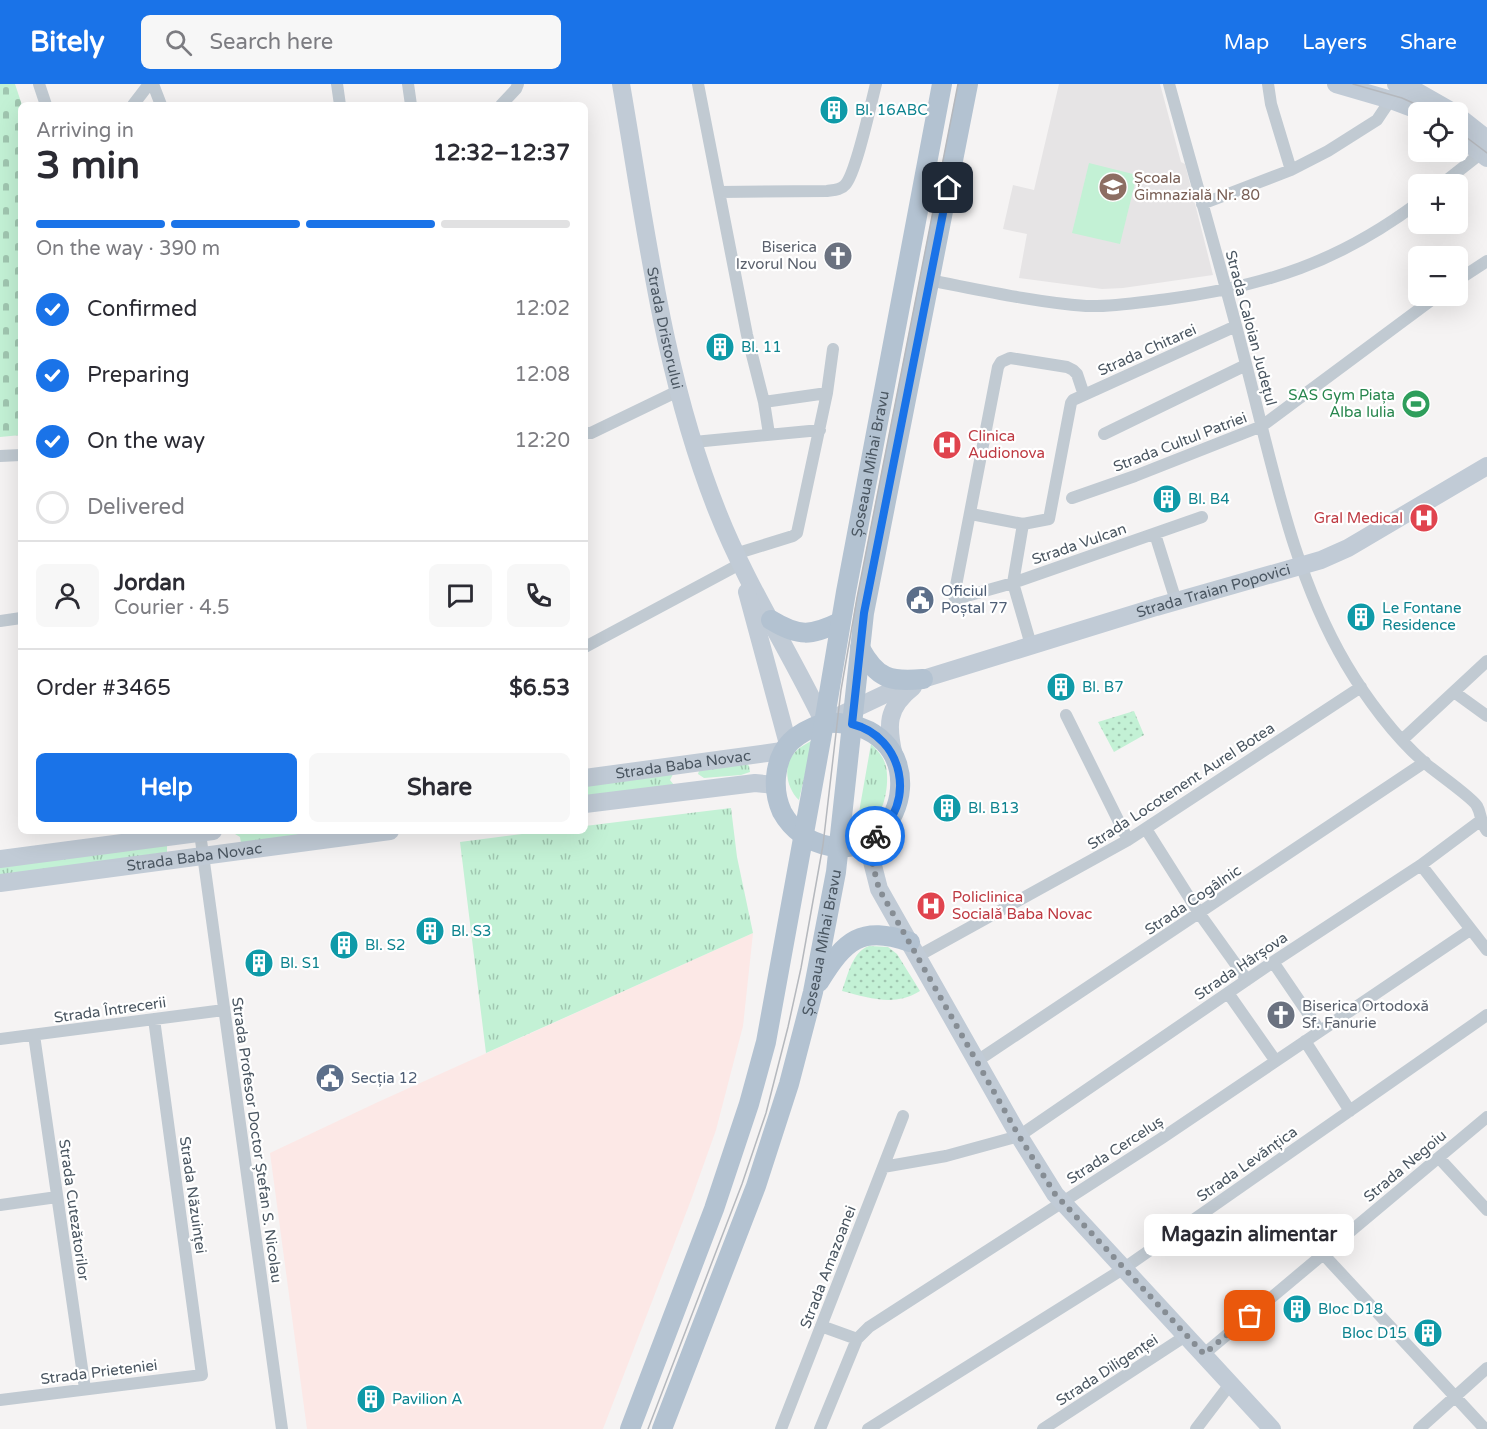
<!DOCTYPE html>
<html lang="en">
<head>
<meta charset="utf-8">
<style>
	:root { --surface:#fff; --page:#f7f7f7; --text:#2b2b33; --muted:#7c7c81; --line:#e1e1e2; --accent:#1a73e8 }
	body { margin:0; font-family:"Varela Round",sans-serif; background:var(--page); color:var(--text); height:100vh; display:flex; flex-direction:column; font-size:22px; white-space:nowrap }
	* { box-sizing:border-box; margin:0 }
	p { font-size:20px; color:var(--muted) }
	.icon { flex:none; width:33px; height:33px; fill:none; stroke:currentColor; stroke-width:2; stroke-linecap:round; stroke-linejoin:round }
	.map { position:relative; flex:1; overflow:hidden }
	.panel { position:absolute; left:18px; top:18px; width:570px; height:732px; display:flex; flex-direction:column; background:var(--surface); border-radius:9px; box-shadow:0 6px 24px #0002 }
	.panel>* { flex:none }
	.controls { position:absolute; left:1408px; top:18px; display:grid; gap:12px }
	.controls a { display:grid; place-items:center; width:60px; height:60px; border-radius:9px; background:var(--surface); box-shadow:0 6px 24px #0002; font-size:30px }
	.pin { position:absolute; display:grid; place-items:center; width:51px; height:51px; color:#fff; margin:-26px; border-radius:12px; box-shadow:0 3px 9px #0006 }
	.courier { position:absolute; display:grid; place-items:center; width:60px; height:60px; margin:-30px; border:4px solid #1a73e8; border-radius:50%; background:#fff; color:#222; box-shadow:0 2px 8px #0007 }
	.bubble { position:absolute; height:42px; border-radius:9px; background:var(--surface); box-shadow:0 6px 24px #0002; font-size:20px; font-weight:800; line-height:42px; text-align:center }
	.summary em { font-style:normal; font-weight:800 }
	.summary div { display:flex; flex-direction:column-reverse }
	.summary { display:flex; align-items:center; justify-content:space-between; height:102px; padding:0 18px }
	h1 { font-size:39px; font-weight:800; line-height:45px }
	.bar { display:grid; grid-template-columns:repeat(4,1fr); gap:9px 6px; align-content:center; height:72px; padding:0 18px }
	.bar i { height:8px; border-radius:4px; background:var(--line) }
	.bar .current { background:var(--accent) }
	.bar p { grid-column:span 4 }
	.line { display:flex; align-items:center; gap:15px; padding:0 18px; border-top:2px solid var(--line) }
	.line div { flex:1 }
	.round { display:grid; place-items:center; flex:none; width:63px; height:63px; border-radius:9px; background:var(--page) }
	ol { padding:0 18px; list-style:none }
	li { display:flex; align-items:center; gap:18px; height:66px }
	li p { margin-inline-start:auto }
	li .icon { padding:6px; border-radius:50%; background:var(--accent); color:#fff; stroke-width:4 }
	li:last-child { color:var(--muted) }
	li i { width:33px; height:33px; border:3px solid var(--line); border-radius:50% }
	.action { display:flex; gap:12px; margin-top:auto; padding:12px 18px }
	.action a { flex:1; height:69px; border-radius:9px; background:var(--accent); color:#fff; font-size:24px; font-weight:800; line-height:69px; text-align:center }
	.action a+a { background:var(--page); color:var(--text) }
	header { display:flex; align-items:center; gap:36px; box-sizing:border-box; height:84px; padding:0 30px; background:var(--accent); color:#fff }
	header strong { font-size:28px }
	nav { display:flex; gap:33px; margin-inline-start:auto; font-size:21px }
	.search { width:420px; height:54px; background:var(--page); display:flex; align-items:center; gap:15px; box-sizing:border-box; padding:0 21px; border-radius:9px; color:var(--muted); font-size:22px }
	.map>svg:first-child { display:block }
</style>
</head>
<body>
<header>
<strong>Bitely</strong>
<div class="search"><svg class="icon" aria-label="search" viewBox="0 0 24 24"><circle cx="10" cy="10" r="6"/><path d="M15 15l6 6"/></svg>Search here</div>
<nav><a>Map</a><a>Layers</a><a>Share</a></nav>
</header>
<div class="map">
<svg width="1487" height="1345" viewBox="0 0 1487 1345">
	<defs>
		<pattern id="grass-tufts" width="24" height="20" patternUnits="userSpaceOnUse" patternTransform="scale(1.5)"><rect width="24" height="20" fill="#c3f1d5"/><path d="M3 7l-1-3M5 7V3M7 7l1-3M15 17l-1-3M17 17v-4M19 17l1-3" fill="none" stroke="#a0c6b0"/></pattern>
		<pattern id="cemetery-stones" width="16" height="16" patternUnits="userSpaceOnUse" patternTransform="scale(1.5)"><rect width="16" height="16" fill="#c3f1d5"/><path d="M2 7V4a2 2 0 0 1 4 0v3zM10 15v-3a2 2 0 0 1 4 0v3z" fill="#a0c6b0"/></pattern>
		<pattern id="park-dots" width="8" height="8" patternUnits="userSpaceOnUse" patternTransform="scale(1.5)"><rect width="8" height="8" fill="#c3f1d5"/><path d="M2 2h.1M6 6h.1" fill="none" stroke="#a0c6b0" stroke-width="1.8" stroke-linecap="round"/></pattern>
	</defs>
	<rect width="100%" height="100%" fill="#f5f3f3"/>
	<path fill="#e6e4e5" d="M1059 0H1160L1181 78 1185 80 1213 191 1123 204 1102 205 1019 194 1027 150 1003 145 1013 101 1034 106Z"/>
	<path fill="#fce8e6" d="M753 849 743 942 716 1046 691 1116 603 1345H307L270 1069 378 1018Z"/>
	<path fill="url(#grass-tufts)" d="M813 656 799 716C786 704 782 680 796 667 801 662 808 659 813 656Z
		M871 660C878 667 884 673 886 683 890 699 884 744 860 739L858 734Z
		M747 680 749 682 750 688 741 691 704 694 698 690 699 687Z
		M673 690 670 696 674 701 585 713V702Z
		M731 724 737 773 753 849 486 969 460 758 546 747H585V742Z
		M259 747H349L241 759 240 753 235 750Z
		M167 761V768L0 793V782Z"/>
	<path fill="url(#cemetery-stones)" d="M0 0H15L22 21 21 351 0 353Z"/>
	<path fill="url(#park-dots)" d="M1134 627 1144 651 1114 668 1098 638Z
		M869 862 888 863 897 870 920 907C894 923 870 914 842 907 848 891 852 868 869 862Z"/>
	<path fill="#c3f1d5" d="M1089 79 1137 91 1120 160 1072 149Z"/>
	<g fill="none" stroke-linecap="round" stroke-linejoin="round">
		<path stroke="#c1cad2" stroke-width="12" d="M39 0 46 21
			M153 0 161 21
			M337 0 340 21
			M408 0 411 21
			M698 0 747 251 764 318 769 350
			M1169 0C1195 95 1223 189 1247 284 1273 384 1293 490 1346 580 1366 614 1395 653 1425 679 1434 687 1473 714 1477 722 1482 731 1479 736 1487 747
			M1268 0 1271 20 1291 86
			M133 21 149 0
			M501 21 516 5 518 0
			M1442 100 1475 74 1484 63
			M720 108 827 107C834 106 841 106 845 101 856 90 871 19 876 0
			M1202 120 1291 86 1328 67 1377 36 1393 12
			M929 196C981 206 1034 218 1086 222 1114 223 1141 218 1168 215 1266 202 1339 178 1419 118
			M1458 196 1487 177
			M1084 311 1077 290 1073 286 1067 283 1010 274 1001 278 998 283 954 512 956 515 1013 499 1202 433
			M764 318 827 309
			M585 349H591L678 307
			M1104 350 1246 281
			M694 358 820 346
			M0 372 21 371
			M1072 414 1135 392 1262 342 1437 212
			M971 430 1023 440 1013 499 1031 561
			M1023 440 1049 435 1071 319 1073 316 1236 242
			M1155 450 1176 517
			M735 470 793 452 797 449 827 309 833 265
			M0 537 21 534
			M585 563 740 480
			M1454 608 1487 632
			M1066 631 1128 756
			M1402 656 1487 577
			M1146 745 1199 829 1247 896
			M200 749 282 1345
			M1421 781 1487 866
			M918 872 1128 756 1361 603
			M1273 878 1320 947
			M1228 909 1275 976
			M34 951 85 1305
			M0 955 224 926
			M1305 957 1350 1027
			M977 977 1425 678
			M1439 1074 1487 1126
			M883 1083 946 1072 1019 1052 1273 878 1421 781 1480 737
			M0 1121 57 1113
			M1324 1171 1485 1345
			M821 1242 857 1255
			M1204 1270 1487 1033
			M0 1316 202 1291 154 935
			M781 1345 903 1032
			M820 1345 857 1255 869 1243 1162 1054 1470 846
			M868 1345 1123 1185 1487 931
			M1043 1345 1187 1251
			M1196 1345 1231 1299
			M1419 1345 1487 1284"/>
		<g stroke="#c1cbd6" stroke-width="18">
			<path id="s1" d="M621 0C646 144 663 292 718 429 747 502 790 568 824 639L898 604 923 595 1156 523 1321 476 1348 464 1487 382"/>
			<path d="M1336 0 1391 16 1423 28"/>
			<path d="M1396 0 1416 7 1453 28"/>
			<path d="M1458 32 1487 55"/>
			<path d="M1458 51 1487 74"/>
			<path d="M747 508 788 660"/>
			<path d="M894 672C887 642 886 624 913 603"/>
			<path id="s2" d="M585 694 782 667"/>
			<path d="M585 720 755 699 775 701"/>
			<path d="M867 758 879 805 1019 1052 1055 1110 1272 1345"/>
			<path d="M0 775 213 747"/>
			<path id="s3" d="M0 799 390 747"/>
		</g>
		<g stroke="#b3c2d1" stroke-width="20">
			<path d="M771 536C799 553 811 552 840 538"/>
			<path d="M860 564C877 595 890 598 923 595"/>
			<path d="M824 639C937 634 912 778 829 762 809 758 792 746 782 728 777 717 775 705 776 693 779 661 796 649 824 639Z"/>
			<path d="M819 898C845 856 861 841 910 858"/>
			<path id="s4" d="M630 1345 714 1125 749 1020 766 958 824 639 846 508 942 0"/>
			<path id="s5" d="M662 1345 756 1102 789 1000 813 908 836 788 864 529 968 0"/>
		</g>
		<path stroke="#b5b8bd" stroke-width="1.5" d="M1353 0 1402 14 1433 28
			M1458 47 1487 69
			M648 1345 742 1100 766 1029 788 943 801 884 823 761 841 606 857 514 958 0"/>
	</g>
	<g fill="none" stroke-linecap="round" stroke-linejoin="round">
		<path stroke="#868d94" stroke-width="6" stroke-dasharray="0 10.8" d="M875 752 867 758 879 805 1019 1052 1055 1110 1204 1270 1250 1232"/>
		<path stroke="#1a73e8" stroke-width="8" d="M875 752C917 720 904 653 852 640L864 529 948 104"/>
	</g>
	<defs>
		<g id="building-disc" transform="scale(1.5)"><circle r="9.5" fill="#0f9aa8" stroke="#fff"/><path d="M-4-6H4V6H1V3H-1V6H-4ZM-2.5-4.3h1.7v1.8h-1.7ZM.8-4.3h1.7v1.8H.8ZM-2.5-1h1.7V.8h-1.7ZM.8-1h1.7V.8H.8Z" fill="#fff"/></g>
		<g id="school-disc" transform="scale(1.5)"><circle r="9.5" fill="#8d6e63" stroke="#fff"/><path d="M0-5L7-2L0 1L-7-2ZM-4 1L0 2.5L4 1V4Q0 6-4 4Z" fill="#fff"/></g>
		<g id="church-disc" transform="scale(1.5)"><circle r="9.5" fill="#6b7280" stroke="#fff"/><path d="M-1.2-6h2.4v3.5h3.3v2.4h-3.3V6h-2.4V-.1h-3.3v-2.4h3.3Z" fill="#fff"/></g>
		<g id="stadium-disc" transform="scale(1.5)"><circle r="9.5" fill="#2e9e5b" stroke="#fff"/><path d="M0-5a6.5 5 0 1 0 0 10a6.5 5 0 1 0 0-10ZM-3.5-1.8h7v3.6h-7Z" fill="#fff"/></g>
		<g id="hospital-disc" transform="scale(1.5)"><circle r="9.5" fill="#e0444e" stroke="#fff"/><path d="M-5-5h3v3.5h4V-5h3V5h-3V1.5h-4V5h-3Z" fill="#fff"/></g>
		<g id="civic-disc" transform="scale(1.5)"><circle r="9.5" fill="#5c6f8a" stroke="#fff"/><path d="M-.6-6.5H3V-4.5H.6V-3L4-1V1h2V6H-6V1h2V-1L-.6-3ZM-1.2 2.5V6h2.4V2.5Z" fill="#fff"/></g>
	</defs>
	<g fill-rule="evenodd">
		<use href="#building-disc" x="834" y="26"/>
		<use href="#school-disc" x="1113" y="103"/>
		<use href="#church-disc" x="838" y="172"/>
		<use href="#building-disc" x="720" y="263"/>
		<use href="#stadium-disc" x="1416" y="320"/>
		<use href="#hospital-disc" x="947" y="361"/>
		<use href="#building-disc" x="1167" y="415"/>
		<use href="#hospital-disc" x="1424" y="434"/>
		<use href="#civic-disc" x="920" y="516"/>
		<use href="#building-disc" x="1361" y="533"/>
		<use href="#building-disc" x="1061" y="603"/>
		<use href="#building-disc" x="947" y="724"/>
		<use href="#hospital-disc" x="931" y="822"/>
		<use href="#building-disc" x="430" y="847"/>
		<use href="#building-disc" x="344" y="861"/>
		<use href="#building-disc" x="259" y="879"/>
		<use href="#church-disc" x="1281" y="931"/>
		<use href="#civic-disc" x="330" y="994"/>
		<use href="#building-disc" x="1297" y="1225"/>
		<use href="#building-disc" x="1428" y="1249"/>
		<use href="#building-disc" x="371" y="1315"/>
	</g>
	<g text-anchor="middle" stroke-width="4.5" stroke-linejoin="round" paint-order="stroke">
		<g font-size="15" fill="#0d838f" stroke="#fff" text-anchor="start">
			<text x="855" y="31">Bl. 16ABC</text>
			<text x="741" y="268">Bl. 11</text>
			<text x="1188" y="420">Bl. B4</text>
			<text x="1382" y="529">Le Fontane<tspan x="1382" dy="17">Residence</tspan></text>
			<text x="1082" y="608">Bl. B7</text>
			<text x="968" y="729">Bl. B13</text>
			<text x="451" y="852">Bl. S3</text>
			<text x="365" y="866">Bl. S2</text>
			<text x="280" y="884">Bl. S1</text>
			<text x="1318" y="1230">Bloc D18</text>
			<text x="1407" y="1254" text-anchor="end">Bloc D15</text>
			<text x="392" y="1320">Pavilion A</text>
		</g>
		<g font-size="15" fill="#785e54" stroke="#fff" text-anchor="start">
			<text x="1134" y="99">Școala<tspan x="1134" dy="17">Gimnazială Nr. 80</tspan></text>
		</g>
		<g font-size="15" fill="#5b616d" stroke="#fff" text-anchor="end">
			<text x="817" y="168">Biserica<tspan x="817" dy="17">Izvorul Nou</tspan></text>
			<text x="1302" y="927" text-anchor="start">Biserica Ortodoxă<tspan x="1302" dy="17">Sf. Fanurie</tspan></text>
		</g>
		<g font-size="15" fill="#4a5661" stroke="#fff">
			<text dy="5" stroke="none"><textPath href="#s1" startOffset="248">Strada Dristorului</textPath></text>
			<text transform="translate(1251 244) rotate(75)" y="5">Strada Caloian Județul</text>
			<text transform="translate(1147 266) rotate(-24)" y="5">Strada Chitarei</text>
			<text transform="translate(1180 358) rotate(-21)" y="5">Strada Cultul Patriei</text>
			<text dy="5" stroke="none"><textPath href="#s4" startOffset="998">Șoseaua Mihai Bravu</textPath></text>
			<text transform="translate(1079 460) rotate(-19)" y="5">Strada Vulcan</text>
			<text dy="5" stroke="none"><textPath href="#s1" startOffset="1088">Strada Traian Popovici</textPath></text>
			<text dy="5" stroke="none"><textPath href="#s2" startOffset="99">Strada Baba Novac</textPath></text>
			<text transform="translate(1181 702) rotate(-33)" y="5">Strada Locotenent Aurel Botea</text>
			<text dy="5" stroke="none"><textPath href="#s3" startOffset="196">Strada Baba Novac</textPath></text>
			<text transform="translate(1193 816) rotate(-34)" y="5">Strada Cogâlnic</text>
			<text dy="5" stroke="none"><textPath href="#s5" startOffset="513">Șoseaua Mihai Bravu</textPath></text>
			<text transform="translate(1241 882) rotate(-34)" y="5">Strada Hârșova</text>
			<text transform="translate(110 926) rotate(-8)" y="5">Strada Întrecerii</text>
			<text transform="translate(257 1056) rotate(82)" y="5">Strada Profesor Doctor Ștefan S. Nicolau</text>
			<text transform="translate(1115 1066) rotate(-33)" y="5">Strada Cerceluș</text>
			<text transform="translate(1247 1080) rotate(-35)" y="5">Strada Levănțica</text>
			<text transform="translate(1405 1082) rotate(-40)" y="5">Strada Negoiu</text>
			<text transform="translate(193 1111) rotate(82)" y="5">Strada Năzuinței</text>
			<text transform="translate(74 1126) rotate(82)" y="5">Strada Cutezătorilor</text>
			<text transform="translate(828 1183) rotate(-69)" y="5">Strada Amazoanei</text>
			<text transform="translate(1107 1286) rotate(-33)" y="5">Strada Diligenței</text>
			<text transform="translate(99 1288) rotate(-7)" y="5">Strada Prieteniei</text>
		</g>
		<g font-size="15" fill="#27864d" stroke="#fff" text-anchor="end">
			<text x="1395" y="316">SAS Gym Piața<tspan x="1395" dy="17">Alba Iulia</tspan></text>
		</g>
		<g font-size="15" fill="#be3a42" stroke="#fff" text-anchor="start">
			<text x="968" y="357">Clinica<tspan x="968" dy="17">Audionova</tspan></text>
			<text x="1403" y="439" text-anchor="end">Gral Medical</text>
			<text x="952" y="818">Policlinica<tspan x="952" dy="17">Socială Baba Novac</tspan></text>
		</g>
		<g font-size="15" fill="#4e5e75" stroke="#fff" text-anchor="start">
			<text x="941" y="512">Oficiul<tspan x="941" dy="17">Poștal 77</tspan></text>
			<text x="351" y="999">Secția 12</text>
		</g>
	</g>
</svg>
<div class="controls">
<a><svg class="icon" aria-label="locate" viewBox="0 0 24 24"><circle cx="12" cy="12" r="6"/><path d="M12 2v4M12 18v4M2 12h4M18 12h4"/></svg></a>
<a>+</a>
<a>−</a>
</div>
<div class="pin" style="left:1250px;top:1232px;background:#ea580c"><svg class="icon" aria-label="bag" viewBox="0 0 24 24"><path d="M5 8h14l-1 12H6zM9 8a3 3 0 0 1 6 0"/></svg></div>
<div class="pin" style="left:948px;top:104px;background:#1f2937"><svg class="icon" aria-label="home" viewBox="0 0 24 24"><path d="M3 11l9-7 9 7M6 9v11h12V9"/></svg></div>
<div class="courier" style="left:875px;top:752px"><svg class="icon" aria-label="bike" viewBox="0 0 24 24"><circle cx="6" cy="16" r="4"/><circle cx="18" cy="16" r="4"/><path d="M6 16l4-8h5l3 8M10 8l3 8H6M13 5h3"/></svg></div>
<div class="bubble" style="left:1144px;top:1130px;width:210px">Magazin alimentar</div>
<section class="panel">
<div class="summary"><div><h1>3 min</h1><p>Arriving in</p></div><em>12:32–12:37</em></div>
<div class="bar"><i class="current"></i><i class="current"></i><i class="current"></i><i></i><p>On the way · 390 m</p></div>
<ol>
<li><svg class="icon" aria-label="check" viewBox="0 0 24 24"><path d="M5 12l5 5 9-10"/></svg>Confirmed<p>12:02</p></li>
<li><svg class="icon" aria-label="check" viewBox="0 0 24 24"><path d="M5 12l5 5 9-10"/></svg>Preparing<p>12:08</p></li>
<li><svg class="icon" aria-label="check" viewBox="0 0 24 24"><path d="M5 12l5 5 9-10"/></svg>On the way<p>12:20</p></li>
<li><i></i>Delivered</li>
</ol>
<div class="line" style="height:108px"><a class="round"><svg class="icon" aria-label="person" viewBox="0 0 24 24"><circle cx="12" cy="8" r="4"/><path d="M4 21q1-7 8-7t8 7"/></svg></a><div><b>Jordan</b><p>Courier · 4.5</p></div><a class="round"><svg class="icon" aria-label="chat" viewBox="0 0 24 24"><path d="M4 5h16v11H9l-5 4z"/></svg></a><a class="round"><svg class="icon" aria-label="phone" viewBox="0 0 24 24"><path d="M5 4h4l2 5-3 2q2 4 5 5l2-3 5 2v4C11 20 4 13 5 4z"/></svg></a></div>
<div class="line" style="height:78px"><div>Order #3465</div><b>$6.53</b></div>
<div class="action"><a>Help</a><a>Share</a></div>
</section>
</div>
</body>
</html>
